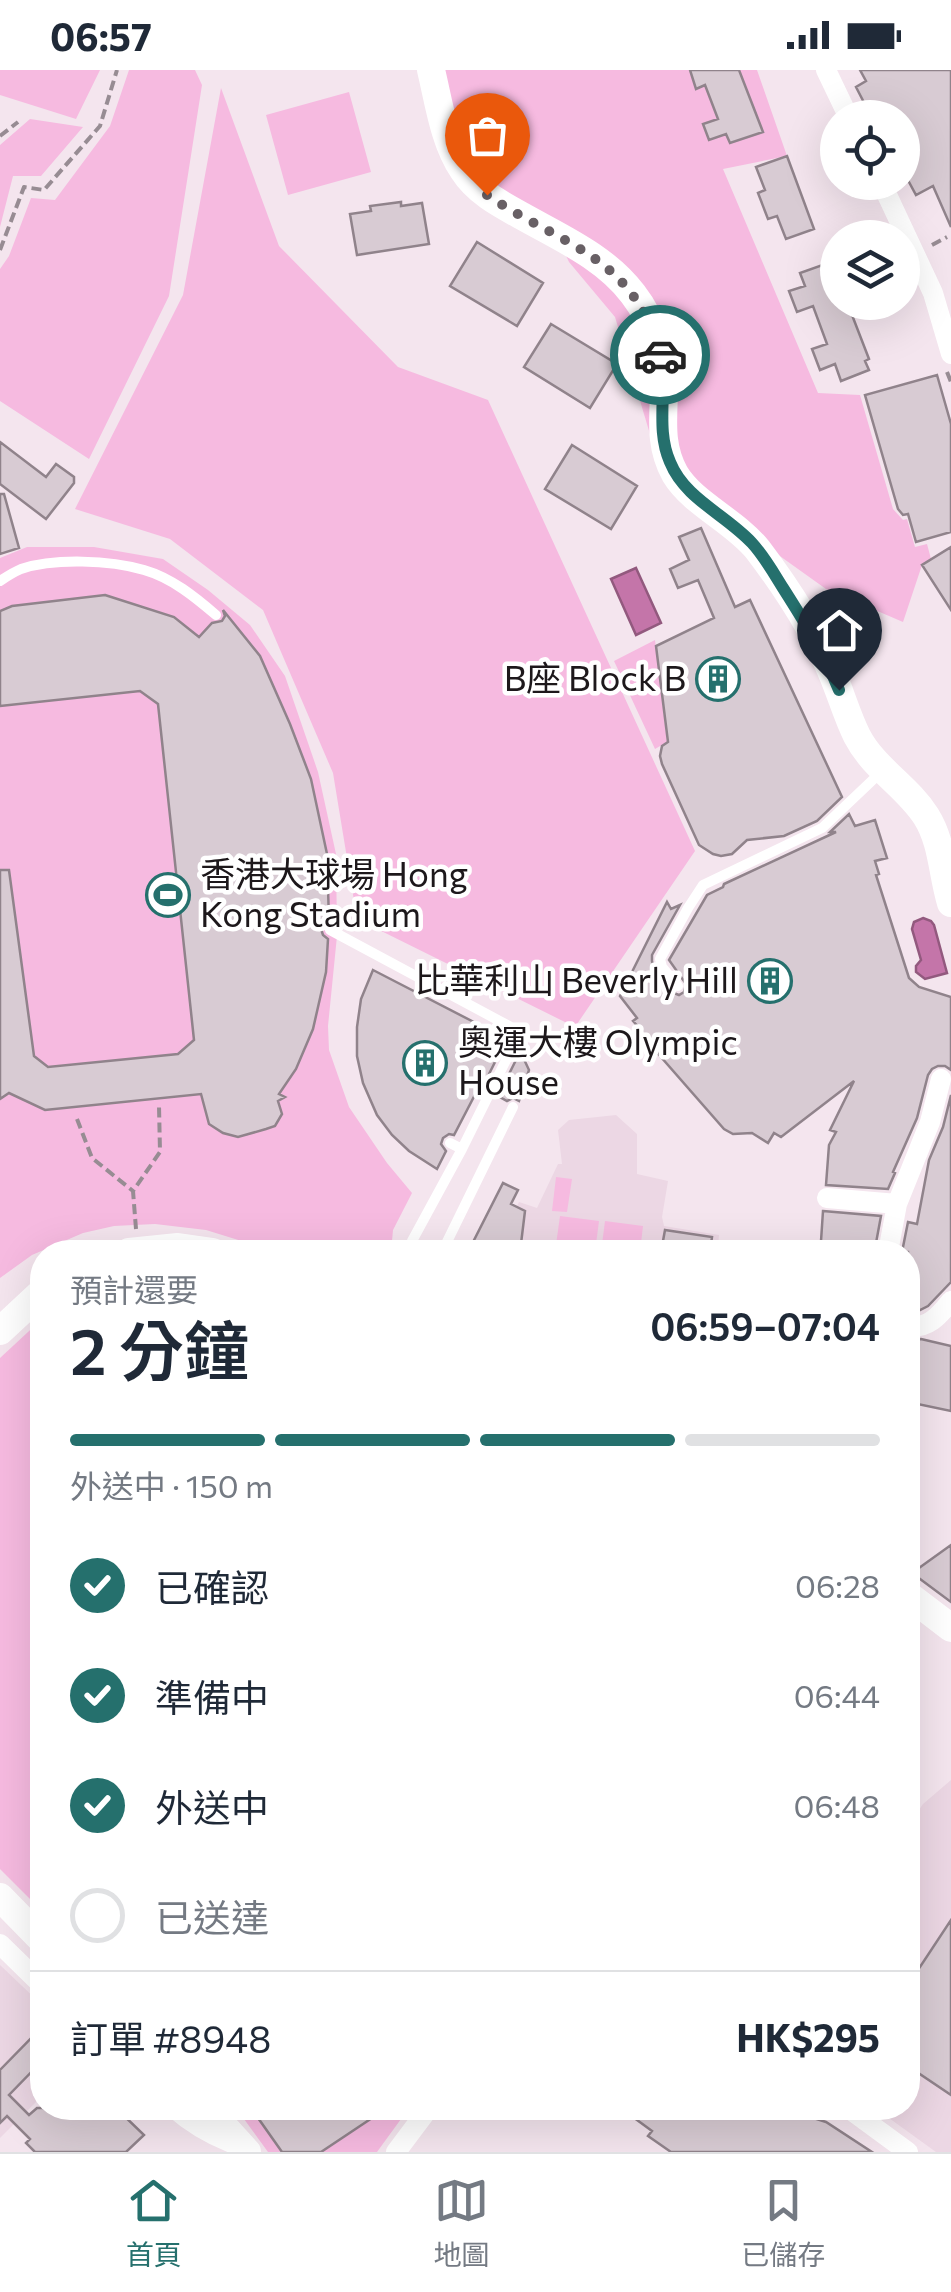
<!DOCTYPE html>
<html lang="zh-TW">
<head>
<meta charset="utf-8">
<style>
	:root { --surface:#fff; --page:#f2f2f3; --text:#1f2937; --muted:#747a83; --line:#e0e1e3; --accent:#25706d }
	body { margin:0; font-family:Commissioner,"Noto Sans TC",sans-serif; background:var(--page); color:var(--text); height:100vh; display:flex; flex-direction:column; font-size:38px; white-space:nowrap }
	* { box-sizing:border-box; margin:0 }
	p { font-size:32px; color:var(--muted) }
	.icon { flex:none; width:55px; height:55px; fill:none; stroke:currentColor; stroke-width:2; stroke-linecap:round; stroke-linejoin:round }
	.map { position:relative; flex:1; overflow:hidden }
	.details { position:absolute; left:30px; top:1170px; width:890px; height:880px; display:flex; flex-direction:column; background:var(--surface); border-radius:40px; box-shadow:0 10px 40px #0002 }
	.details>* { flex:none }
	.fabs { position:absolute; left:820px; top:30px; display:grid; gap:20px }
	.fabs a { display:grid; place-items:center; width:100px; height:100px; border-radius:50%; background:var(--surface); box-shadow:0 10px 40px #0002; font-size:50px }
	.pin { position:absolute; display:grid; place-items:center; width:85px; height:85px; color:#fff; margin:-102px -42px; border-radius:50% 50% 50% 0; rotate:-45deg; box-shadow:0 0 10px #0007 }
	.pin .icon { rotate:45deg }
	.courier { position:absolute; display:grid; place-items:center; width:100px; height:100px; margin:-50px; border:8px solid #25706d; border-radius:50%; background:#fff; color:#222; box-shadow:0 2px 12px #0007 }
	.head em { font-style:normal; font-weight:600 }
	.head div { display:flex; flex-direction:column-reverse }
	.head { display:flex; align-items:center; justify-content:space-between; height:170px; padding:0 40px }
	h1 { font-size:65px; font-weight:600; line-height:75px }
	.bar { display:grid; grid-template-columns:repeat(4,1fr); gap:15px 10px; align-content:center; height:120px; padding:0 40px }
	.bar i { height:12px; border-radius:8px; background:var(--line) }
	.bar .current { background:var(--accent) }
	.bar p { grid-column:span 4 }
	.line { display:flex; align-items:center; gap:25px; padding:0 40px; border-top:2px solid var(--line) }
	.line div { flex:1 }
	ol { padding:0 40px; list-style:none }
	li { display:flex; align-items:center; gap:30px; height:110px }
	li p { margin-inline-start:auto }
	li .icon { padding:10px; border-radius:50%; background:var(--accent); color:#fff; stroke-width:4 }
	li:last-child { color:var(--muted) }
	li i { width:55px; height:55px; border:5px solid var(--line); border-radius:50% }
	.status { display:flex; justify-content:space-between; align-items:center; height:70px; padding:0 50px; background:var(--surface); direction:ltr }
	.status svg { height:28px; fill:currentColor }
	.tabs { display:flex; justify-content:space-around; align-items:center; height:140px; border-top:2px solid var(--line); background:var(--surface); font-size:28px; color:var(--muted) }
	.tabs a { display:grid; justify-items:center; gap:5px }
	.tabs .current { color:var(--accent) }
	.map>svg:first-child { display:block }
</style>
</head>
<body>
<div class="status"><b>06:57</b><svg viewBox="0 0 49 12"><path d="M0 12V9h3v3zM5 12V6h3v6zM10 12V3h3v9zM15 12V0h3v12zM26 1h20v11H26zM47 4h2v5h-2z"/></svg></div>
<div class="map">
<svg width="951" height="2082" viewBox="0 0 951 2082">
	<rect width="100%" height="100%" fill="#f4e5ee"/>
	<path fill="#ecd7e4" d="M616 1045 637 1064V1104L668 1111 662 1147 664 1156 719 1165 718 1177 735 1179 734 1182H468L481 1156 502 1165 519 1132 537 1138 558 1094H562L558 1060 569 1050Z
		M951 1710V2082H936L875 2038H908V1756L923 1734Z
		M0 1895 42 1935V2026L0 2068Z"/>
	<path fill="#f6bae0" d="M0 0H100L76 49 0 25Z
		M129 0H195L202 15 169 226 89 389 0 331V199L9 186 31 128 55 130 110 56Z
		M417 0H757L787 86 723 99 818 323 860 325 893 439 903 450 907 449 915 477 927 474 931 489 922 495 903 552 826 519 661 401 615 247 569 192 558 169 438 69Z
		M221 18 279 176 398 297 488 330 695 781 575 957 357 849 333 703 263 540 170 469 75 439 183 225Z
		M349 22 371 102 288 125 266 45Z
		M30 49 83 57 41 106H13L0 157V75Z
		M27 477H94L163 489 208 520 250 555 285 606 318 702 336 784 337 866 328 956 329 980 349 1037 387 1093 412 1123 393 1160 391 1182H277L206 1160 155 1154 114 1156 83 1163 32 1185 0 1208V488Z
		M655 570 667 672 655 679 614 591Z
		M556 1107 572 1109 567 1142 552 1141Z
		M560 1146 599 1151 595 1182H555Z
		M605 1151 643 1156 640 1182H601Z
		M42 1249V1841L0 1799V1288Z
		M236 2038H409L377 2082H268Z"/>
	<path fill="#c475a9" stroke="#92597e" stroke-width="2.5" d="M636 498 661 553 636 565 611 509Z
		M923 848 931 851 934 855 947 903 925 909 916 902V896L921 890 912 859 914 852Z"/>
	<path fill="#d8cbd3" stroke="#90838b" stroke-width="2.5" d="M690 0H739L763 62 730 73 726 64 709 70 703 54 718 49 705 15 696 19Z
		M860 0H951V157L933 116 916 125 902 99V48H872L856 17 866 11Z
		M787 86 814 159 786 169 777 146 768 149 758 123 765 120 756 97Z
		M401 132V136L422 133 429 174 357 185 350 144 371 141 370 136Z
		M477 172 543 213 517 256 450 216Z
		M828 193 831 201 838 198V232H847L869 289 865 291 869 300 841 311 835 294 820 300 812 279 827 274 813 236 797 242 789 221 805 216 800 203Z
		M551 254 617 294 590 338 524 297Z
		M937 305 951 354V462L916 472 908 444 903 445 898 439 865 325Z
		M0 372 46 407 56 394 74 407V413L46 449 0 414Z
		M572 375 637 416 611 459 545 419Z
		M0 424H4L19 478 0 484Z
		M701 458 735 537 750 530 842 727 817 751 784 766 747 770 732 784 721 786 713 784 699 775 662 694 660 686 662 676 668 672 656 576 714 548 698 510 678 518 670 499 689 490 679 467Z
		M951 477V540L922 495Z
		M105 525 174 547 199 567 212 553 222 551 225 546 223 540 260 586 290 654 311 709 327 784 329 851 323 855 321 859 323 865 328 869 326 902 313 959 296 999 279 1024 285 1027 278 1031 282 1044 275 1056 266 1059 238 1067 223 1063 209 1054 201 1024 45 1040 9 1023 0 1029V800H9L34 986 48 997 178 984 194 970 158 634 140 621 0 636V541L12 536Z
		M849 744 855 756 875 750 887 788 875 791 879 804 876 805 909 908 919 917 951 927V1000L945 996H938L932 999 928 1005 917 1048 893 1102 895 1103 888 1119 826 1115 829 1075 836 1062 830 1060 854 1011 781 1067 774 1063 768 1073 752 1063 733 1064 724 1059 640 963 642 961 633 951 637 948 620 926 667 832 671 839 680 835 652 885V891L655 903 671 922 679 925 684 922 686 914 669 890 707 825 723 817 724 814 836 762H830Z
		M373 900 497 964 494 972 503 976 482 1018 479 1017 454 1065 449 1064 443 1068 441 1074 446 1081 437 1099 409 1081 392 1065 377 1045 363 1013 357 986V957L361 929Z
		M519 984 522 985 529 1000 519 1031 513 1028 507 1031 498 1026Z
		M951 1025V1212L928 1236 916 1242 908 1238V1182H902L908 1152 917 1154 929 1090 943 1057Z
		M503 1113 518 1120 511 1134 525 1141 520 1182H468Z
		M823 1141 881 1146 876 1173 821 1171Z
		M665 1160 712 1167 710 1182H661Z
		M921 1269 951 1276V1341L908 1332V1270Z
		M951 1475V1532L912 1503Z
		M951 1850V2025L908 1996V1904L915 1893 920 1897Z
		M42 1957V1991L9 2025 29 2045 37 2038H116L144 2065 126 2082H35L26 2073 30 2069 7 2046 0 2053V2000Z
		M251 2038H387L321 2082H282Z
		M641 2038H766L801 2044 826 2052 872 2082H671L648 2066 652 2061 633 2047Z"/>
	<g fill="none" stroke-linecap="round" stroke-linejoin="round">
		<path stroke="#978c93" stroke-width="4" stroke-dasharray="10 5" stroke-linecap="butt" d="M0 66 18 52
			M932 175 947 167
			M0 180 24 117 44 120 100 56 117 0
			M947 302 951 312
			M77 1049 92 1088 133 1121
			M136 1159 133 1121 160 1082 159 1036"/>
		<path stroke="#fff" stroke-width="10" d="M0 511C6 507 14 502 21 499 54 488 110 490 144 500 172 508 195 527 216 545
			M330 860 509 956 514 974 462 1079
			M678 916 662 897 660 889 688 838 703 815 822 758 882 701
			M421 1182 415 1179 412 1171 462 1079 450 1073
			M442 1182 513 1037"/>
		<path stroke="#fff" stroke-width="20" d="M826 0 849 48
			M881 112 933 223 951 284
			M827 1128 897 1134
			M888 1182 897 1134 930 1052 941 1009
			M908 1256C928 1259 939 1246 951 1231
			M0 1874 42 1915
			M174 2038C193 2055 213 2066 237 2075
			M848 2038 908 2082
			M396 2082 429 2038"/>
		<path stroke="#fff" stroke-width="28" d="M431 0C439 33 444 72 463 100 477 122 500 134 522 146 561 168 605 187 633 224 654 251 665 288 664 323 663 352 660 377 675 404 693 434 735 451 758 480 786 517 814 560 832 603 841 624 847 646 857 666 874 699 907 716 926 746 943 773 942 804 951 833
			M129 1182 178 1177 213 1182
			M0 1261 42 1222
			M908 1525 951 1558
			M0 1827 42 1870
			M207 2038 247 2082"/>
	</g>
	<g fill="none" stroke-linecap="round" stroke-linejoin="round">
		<path stroke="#686065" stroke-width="10" stroke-dasharray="0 18" d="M487 125C561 175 635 186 660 285"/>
		<path stroke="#25706d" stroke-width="12" d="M660 285C668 321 655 358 670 392 685 429 725 444 752 473 764 486 773 502 783 518 804 551 824 583 839 620"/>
	</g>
	<defs>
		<g id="building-ring" transform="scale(2.25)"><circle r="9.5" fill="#fff" stroke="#25706d" stroke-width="1.5"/><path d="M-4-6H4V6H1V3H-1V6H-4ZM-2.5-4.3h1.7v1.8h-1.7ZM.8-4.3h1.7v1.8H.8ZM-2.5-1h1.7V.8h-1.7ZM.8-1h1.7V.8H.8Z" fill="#25706d"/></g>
		<g id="stadium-ring" transform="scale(2.25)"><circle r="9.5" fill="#fff" stroke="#25706d" stroke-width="1.5"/><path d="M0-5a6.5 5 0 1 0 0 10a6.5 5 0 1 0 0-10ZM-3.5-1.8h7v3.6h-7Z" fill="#25706d"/></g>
	</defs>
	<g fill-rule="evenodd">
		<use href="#building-ring" x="718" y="609"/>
		<use href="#stadium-ring" x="168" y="825"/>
		<use href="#building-ring" x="770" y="911"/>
		<use href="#building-ring" x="425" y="993"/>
	</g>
	<g text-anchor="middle" stroke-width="9" stroke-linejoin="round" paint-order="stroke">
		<g font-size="35" fill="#1d181b" stroke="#fff" text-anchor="end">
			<text x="686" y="621">B座 Block B</text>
			<text x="200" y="817" text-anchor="start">香港大球場 Hong<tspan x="200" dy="40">Kong Stadium</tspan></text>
			<text x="738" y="923">比華利山 Beverly Hill</text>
			<text x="458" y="985" text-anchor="start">奧運大樓 Olympic<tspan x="458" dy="40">House</tspan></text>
		</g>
	</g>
</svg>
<div class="fabs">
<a><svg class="icon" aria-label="locate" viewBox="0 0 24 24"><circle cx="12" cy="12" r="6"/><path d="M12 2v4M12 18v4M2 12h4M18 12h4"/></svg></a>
<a><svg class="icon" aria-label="layers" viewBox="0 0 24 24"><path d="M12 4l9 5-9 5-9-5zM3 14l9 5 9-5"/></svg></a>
</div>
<div class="pin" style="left:487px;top:125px;background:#ea580c"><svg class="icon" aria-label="bag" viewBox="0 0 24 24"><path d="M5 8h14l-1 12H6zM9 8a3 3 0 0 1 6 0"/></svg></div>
<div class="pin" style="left:839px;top:620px;background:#1f2937"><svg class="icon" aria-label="home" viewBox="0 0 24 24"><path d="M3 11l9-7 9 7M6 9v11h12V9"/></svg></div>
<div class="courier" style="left:660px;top:285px"><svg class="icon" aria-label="car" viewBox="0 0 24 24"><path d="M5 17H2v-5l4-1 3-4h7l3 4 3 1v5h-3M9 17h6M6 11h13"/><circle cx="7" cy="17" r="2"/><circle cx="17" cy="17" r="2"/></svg></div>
<section class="details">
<div class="head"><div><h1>2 分鐘</h1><p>預計還要</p></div><em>06:59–07:04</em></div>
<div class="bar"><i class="current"></i><i class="current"></i><i class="current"></i><i></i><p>外送中 · 150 m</p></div>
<ol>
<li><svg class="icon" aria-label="check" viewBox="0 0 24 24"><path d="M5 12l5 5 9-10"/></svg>已確認<p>06:28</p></li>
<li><svg class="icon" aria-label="check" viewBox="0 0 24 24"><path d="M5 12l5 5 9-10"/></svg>準備中<p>06:44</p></li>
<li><svg class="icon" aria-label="check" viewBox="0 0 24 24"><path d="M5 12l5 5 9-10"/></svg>外送中<p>06:48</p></li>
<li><i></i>已送達</li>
</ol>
<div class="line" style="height:130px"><div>訂單 #8948</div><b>HK$295</b></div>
</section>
</div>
<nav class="tabs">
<a class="current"><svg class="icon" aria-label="home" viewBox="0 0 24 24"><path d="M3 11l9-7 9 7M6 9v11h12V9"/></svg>首頁</a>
<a><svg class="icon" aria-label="map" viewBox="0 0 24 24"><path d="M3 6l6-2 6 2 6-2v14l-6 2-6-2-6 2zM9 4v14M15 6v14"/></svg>地圖</a>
<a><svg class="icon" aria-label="saved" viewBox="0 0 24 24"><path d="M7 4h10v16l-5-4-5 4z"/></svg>已儲存</a>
</nav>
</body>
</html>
